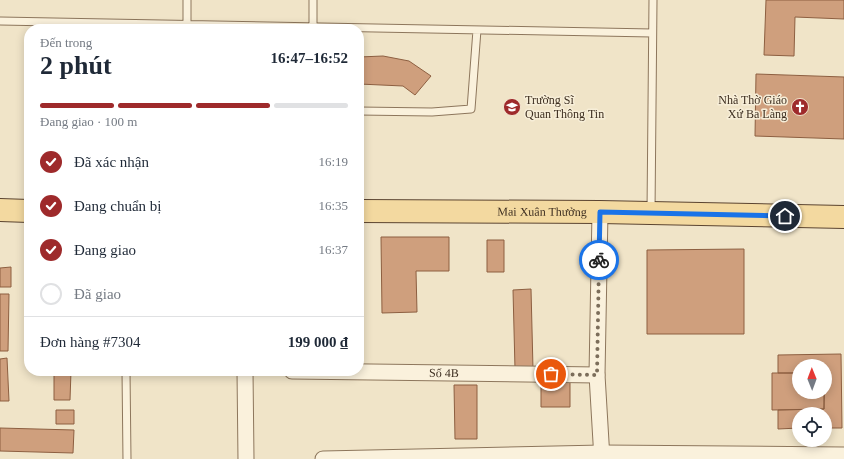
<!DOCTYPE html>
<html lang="vi">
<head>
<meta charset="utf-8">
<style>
	:root { --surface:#fff; --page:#f2f2f3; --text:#1f2937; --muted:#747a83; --line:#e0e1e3; --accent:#9e2a2b }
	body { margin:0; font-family:Georgia,serif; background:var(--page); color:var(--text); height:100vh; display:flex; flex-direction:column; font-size:15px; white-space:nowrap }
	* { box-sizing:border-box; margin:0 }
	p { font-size:13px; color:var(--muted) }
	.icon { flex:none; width:22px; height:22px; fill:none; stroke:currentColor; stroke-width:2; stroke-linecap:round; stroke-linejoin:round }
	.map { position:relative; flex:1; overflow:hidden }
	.sheet { position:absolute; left:24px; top:24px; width:340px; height:352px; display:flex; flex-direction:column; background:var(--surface); border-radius:16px; box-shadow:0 2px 10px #0003 }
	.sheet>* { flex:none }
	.needle { width:26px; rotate:359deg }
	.fabs { position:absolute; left:792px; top:359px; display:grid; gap:8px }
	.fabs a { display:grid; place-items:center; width:40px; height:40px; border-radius:50%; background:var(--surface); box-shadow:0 2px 10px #0003; font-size:20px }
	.pin { position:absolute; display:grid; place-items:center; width:34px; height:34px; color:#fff; margin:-17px; border:2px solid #fff; border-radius:50%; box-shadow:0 1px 4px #0007 }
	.courier { position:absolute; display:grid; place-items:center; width:40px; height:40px; margin:-20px; border:3px solid #1a73e8; border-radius:50%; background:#fff; color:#222; box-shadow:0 1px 5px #0007 }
	.head em { font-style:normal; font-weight:800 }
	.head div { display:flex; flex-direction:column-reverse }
	.head { display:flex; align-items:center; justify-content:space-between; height:68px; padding:0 16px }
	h1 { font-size:26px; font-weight:800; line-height:30px }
	.bar { display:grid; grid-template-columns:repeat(4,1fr); gap:6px 4px; align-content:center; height:48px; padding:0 16px }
	.bar i { height:5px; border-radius:3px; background:var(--line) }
	.bar .active { background:var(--accent) }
	.bar p { grid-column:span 4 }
	.line { display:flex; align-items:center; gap:10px; padding:0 16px; border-top:1px solid var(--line) }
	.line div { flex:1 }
	ol { padding:0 16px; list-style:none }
	li { display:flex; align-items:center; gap:12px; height:44px }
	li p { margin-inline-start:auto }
	li .icon { padding:4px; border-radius:50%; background:var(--accent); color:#fff; stroke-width:4 }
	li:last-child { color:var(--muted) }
	li i { width:22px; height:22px; border:2px solid var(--line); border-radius:50% }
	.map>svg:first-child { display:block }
</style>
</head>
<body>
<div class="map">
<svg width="844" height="459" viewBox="0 0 844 459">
	<rect width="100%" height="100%" fill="#f0e4c8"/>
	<path fill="#cf9f7d" stroke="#8d5f41" d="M766 0H844V19L795 17 794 56 764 55Z
		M383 56 409 61 431 76 415 95 403 86 359 84V57Z
		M756 74 844 77V139L755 136Z
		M381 237H449V271H416L417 312 382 313Z
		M487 240H504V272H487Z
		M744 249V334H647V250Z
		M11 267V287H0V268Z
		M531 289 533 369H515L513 290Z
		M0 294H9L8 351H0Z
		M841 354 842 428H825V414H799V428L778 429V410L824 409 825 366H799V373H778V355Z
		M7 358 9 401H0V359Z
		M54 371H71L70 400H54Z
		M772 373H799V392H824V409L772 410Z
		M570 382V407H541V383Z
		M454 385H477V439H455Z
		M56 410H74V424H56Z
		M0 428 74 430 73 453 0 451Z"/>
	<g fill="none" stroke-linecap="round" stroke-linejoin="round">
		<g stroke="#8d765c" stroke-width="9">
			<path id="service" d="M313 0V27
				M0 21 652 33
				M187 24V0
				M359 111 432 112 471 109 477 30
				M651 212 653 0
				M126 371 127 459"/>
		</g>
		<g stroke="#8d765c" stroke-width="17">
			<g id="minor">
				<path d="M600 212 597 375 602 459"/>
				<path d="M245 371 246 459"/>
				<path id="s1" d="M292 371 597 375"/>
				<path d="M323 459 602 453 844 455"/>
			</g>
		</g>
		<g stroke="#5b4430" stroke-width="24">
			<g id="primary">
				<path d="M0 210 29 211"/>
				<path id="s2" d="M359 211 600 212 844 217"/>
			</g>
		</g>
		<use href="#service" stroke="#faf1dc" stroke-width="7"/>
		<use href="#minor" stroke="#faf1dc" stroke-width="15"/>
		<use href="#primary" stroke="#f3d9a0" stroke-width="22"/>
	</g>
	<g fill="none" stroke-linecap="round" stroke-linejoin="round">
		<path stroke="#7c6e5b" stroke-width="4" stroke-dasharray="0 7.2" d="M551 374 597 375 599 260"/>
		<path stroke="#1a73e8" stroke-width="5" d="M599 260 600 212 785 216"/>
	</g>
	<defs>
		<g id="university-disc" transform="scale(0.9)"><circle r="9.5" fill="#9e2a2b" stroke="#f7eed8"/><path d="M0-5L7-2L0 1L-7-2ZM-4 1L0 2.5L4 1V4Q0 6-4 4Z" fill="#fff"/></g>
		<g id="church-disc" transform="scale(0.9)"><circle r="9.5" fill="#9e2a2b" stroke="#f7eed8"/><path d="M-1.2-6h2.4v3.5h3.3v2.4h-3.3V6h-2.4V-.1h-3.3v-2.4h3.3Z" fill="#fff"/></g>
	</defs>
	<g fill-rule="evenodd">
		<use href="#university-disc" x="512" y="107"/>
		<use href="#church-disc" x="800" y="107"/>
	</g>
	<g text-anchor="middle" stroke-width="3" stroke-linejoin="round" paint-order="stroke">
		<g font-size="12" fill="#3d2e20" stroke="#f7eed8" text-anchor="start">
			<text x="525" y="104">Trường Sĩ<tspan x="525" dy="14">Quan Thông Tin</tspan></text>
			<text x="787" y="104" text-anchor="end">Nhà Thờ Giáo<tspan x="787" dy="14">Xứ Ba Làng</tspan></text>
		</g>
		<g font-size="12" fill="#3d2e20" stroke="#f7eed8">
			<text dy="4" stroke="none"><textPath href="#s2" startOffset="183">Mai Xuân Thưởng</textPath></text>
			<text dy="4" stroke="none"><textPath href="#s1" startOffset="152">Số 4B</textPath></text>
		</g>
	</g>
</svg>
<div class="fabs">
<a><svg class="needle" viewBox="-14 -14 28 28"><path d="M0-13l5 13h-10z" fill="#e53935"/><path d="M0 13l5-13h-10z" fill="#747a83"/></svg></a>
<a><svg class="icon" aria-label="locate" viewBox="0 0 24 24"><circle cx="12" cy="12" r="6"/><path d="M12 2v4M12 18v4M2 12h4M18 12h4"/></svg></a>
</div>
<div class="pin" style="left:551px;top:374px;background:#ea580c"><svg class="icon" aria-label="bag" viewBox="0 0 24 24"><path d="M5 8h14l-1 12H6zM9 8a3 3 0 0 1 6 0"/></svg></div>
<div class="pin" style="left:785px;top:216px;background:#1f2937"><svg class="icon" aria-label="home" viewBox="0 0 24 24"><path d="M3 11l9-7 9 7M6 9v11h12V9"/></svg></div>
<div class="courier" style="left:599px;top:260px"><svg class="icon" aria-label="bike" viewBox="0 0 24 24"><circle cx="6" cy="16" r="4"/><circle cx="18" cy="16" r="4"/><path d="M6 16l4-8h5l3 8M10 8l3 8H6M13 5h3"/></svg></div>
<section class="sheet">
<div class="head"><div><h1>2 phút</h1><p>Đến trong</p></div><em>16:47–16:52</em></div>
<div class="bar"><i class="active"></i><i class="active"></i><i class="active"></i><i></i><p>Đang giao · 100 m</p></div>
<ol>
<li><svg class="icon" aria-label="check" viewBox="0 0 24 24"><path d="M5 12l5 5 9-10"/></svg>Đã xác nhận<p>16:19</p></li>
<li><svg class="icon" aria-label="check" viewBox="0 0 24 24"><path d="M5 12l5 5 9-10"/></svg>Đang chuẩn bị<p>16:35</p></li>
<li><svg class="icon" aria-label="check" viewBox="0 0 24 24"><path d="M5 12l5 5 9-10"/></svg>Đang giao<p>16:37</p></li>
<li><i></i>Đã giao</li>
</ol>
<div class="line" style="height:52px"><div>Đơn hàng #7304</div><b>199 000 ₫</b></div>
</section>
</div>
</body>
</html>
